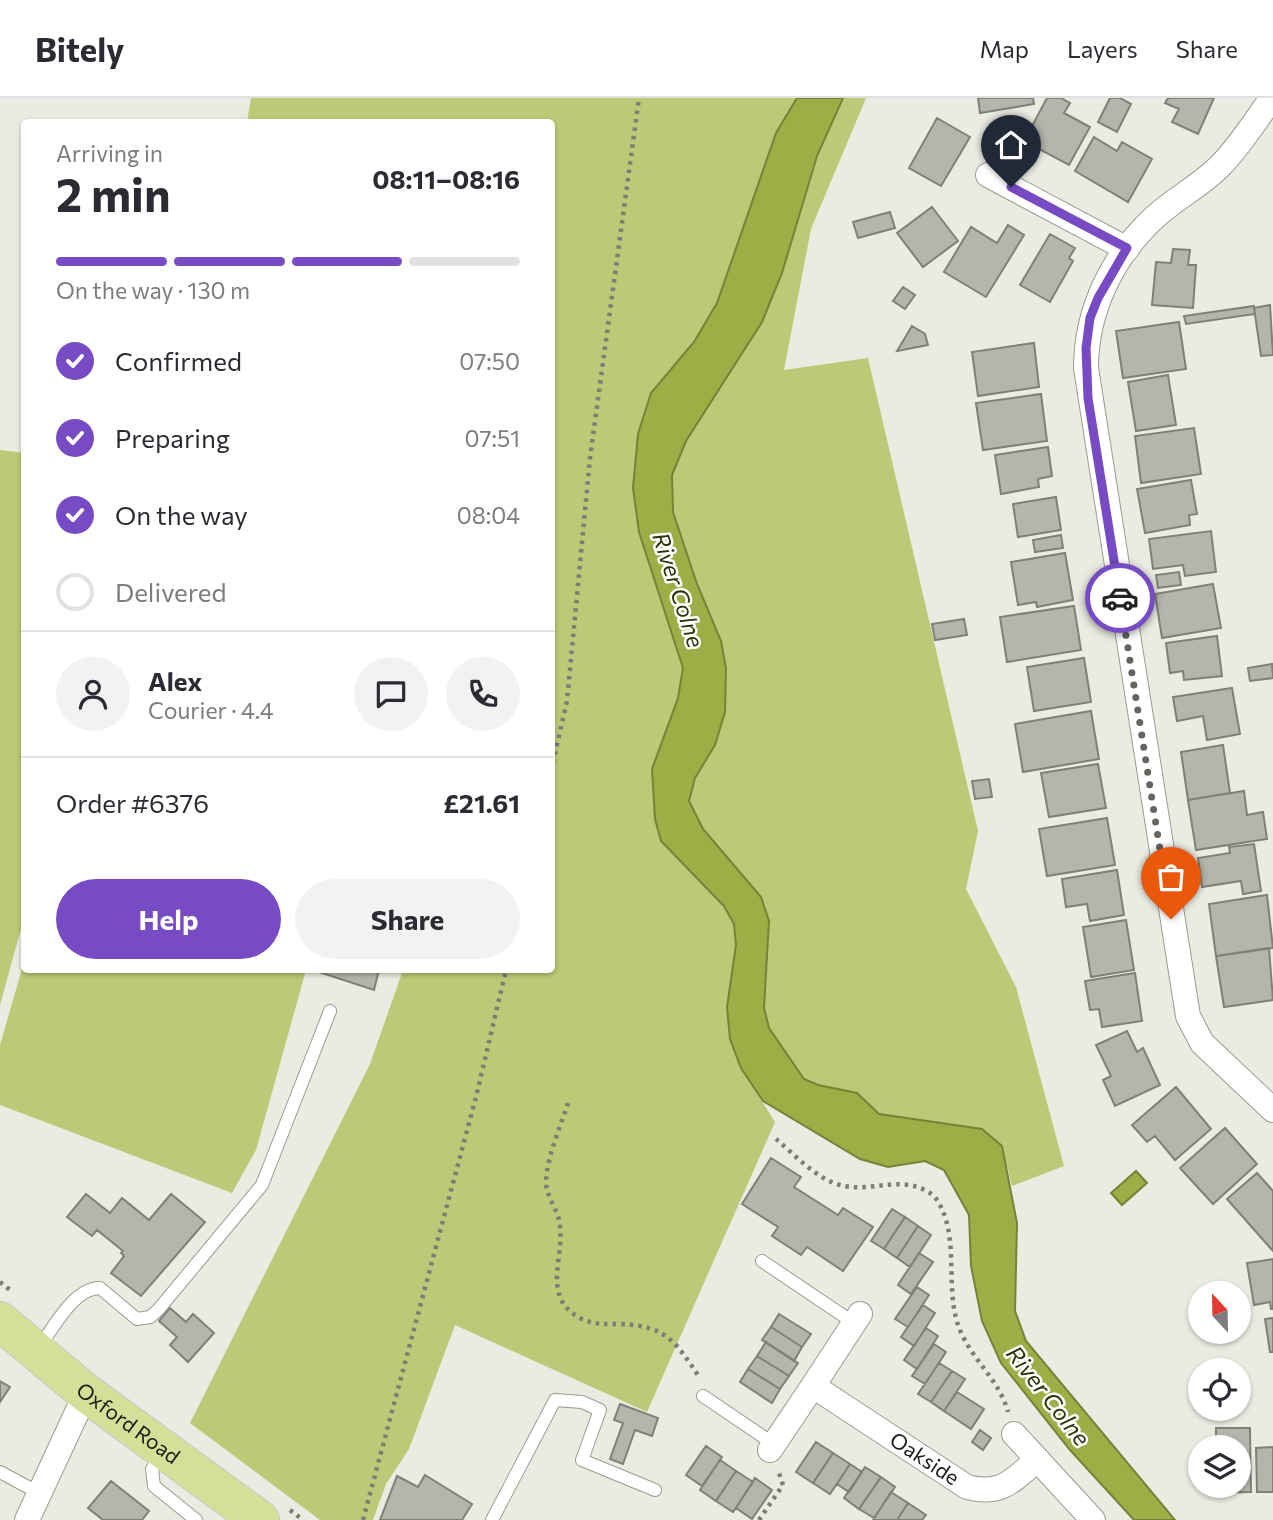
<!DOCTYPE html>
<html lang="en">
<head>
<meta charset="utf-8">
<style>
	:root { --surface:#fff; --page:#f2f2f3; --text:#2b2b33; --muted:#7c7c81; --line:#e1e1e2; --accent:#774bc4 }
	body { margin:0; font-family:Commissioner,sans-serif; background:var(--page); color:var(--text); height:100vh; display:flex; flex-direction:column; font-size:26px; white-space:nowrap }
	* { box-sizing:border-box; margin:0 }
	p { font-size:23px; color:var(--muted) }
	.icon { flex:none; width:38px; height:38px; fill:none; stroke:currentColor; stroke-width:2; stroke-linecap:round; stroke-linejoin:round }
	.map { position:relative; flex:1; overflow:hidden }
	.details { position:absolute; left:21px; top:21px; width:534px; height:854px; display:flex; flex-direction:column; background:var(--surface); border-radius:7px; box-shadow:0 2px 5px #0004 }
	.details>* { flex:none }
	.needle { width:46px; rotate:338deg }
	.buttons { position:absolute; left:1188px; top:1183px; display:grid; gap:14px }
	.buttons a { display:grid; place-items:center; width:63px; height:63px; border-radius:50%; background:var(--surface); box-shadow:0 2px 5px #0004; font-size:35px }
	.pin { position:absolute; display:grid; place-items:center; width:60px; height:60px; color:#fff; margin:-72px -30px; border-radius:50% 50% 50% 0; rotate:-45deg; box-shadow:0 0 7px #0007 }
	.pin .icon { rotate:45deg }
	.courier { position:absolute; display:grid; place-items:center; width:70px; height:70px; margin:-35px; border:5px solid #774bc4; border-radius:50%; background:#fff; color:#222; box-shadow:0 2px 9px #0007 }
	.head em { font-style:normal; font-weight:700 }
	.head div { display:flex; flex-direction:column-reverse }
	.head { display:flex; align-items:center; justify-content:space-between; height:119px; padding:0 35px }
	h1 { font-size:46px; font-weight:700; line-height:52px }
	.bar { display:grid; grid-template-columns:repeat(4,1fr); gap:10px 7px; align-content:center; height:84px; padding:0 35px }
	.bar i { height:9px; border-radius:5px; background:var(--line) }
	.bar .selected { background:var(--accent) }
	.bar p { grid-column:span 4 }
	.line { display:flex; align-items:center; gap:18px; padding:0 35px; border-top:2px solid var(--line) }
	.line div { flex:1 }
	.round { display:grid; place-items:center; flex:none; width:74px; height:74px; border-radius:37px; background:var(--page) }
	ol { padding:0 35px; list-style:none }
	li { display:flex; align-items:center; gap:21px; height:77px }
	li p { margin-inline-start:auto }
	li .icon { padding:7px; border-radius:50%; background:var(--accent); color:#fff; stroke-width:4 }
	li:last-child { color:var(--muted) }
	li i { width:38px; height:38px; border:4px solid var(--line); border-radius:50% }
	.primary-button { display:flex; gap:14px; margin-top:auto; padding:14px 35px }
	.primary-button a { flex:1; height:80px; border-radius:42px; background:var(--accent); color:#fff; font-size:28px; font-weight:700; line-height:80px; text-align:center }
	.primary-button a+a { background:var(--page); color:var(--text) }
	header { display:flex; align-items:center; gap:42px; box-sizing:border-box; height:98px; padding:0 35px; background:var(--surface); border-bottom:2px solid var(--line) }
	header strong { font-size:33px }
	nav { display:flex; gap:38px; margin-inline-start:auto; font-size:24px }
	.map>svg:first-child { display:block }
</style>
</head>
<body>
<header>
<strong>Bitely</strong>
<nav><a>Map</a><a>Layers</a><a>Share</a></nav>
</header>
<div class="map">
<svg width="1273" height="1422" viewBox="0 0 1273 1422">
	<rect width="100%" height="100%" fill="#eaece2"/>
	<path fill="#bcc976" d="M251 0H797C759 64 748 137 717 204 701 239 676 266 651 295L683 570 678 600 652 671 661 743 724 808 734 826 737 847 727 909 741 970 775 1024 647 1314 455 1227 409 1351 386 1386 373 1422H320L190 1325 370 966 403 872H551V24H247Z
		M843 0H866L811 131 784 272 868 260 978 733 966 791 1016 889 1064 1068 1012 1088 1002 1048 982 1031 879 1016 857 995 818 987 805 981 769 930 764 910 769 823 761 799 703 731 689 703 694 680 715 647 725 614 726 570 721 543 697 486 673 414 672 377 686 343 762 224 782 175 817 58Z
		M0 352 24 355V820L0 907Z
		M24 864V872H306L256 1052 232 1095 0 1007V947Z"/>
	<path fill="#9fad47" stroke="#778239" stroke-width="2" d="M797 0H843L817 58 782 175 762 224 686 343 672 377 673 414 697 486 721 543 726 570 725 614 715 647 695 680 689 703 703 731 761 799 769 823 764 910 769 930 804 981 818 987 857 995 879 1016 982 1031 1002 1048 1017 1125 1015 1213 1026 1243 1175 1422H1134L1070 1352 1001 1265 982 1223 971 1168 969 1117 944 1072 925 1063 888 1069 860 1061 763 1003 741 970 730 941 727 909 736 847 734 826 724 808 661 743 655 721 652 671 678 600 683 570 639 434 633 390 638 336 651 295 694 244 717 205 776 35Z
		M1136 1073 1147 1085 1122 1107 1111 1095Z"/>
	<path fill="#b4b6ad" stroke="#7f8178" stroke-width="2" d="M978 0H1033L1034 6 980 15Z
		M1047 0H1061L1070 5 1064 15 1090 29 1069 67 1024 43Z
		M1110 0H1120L1131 6 1117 34 1098 24Z
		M1168 0H1214L1198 36 1172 24 1179 11 1165 5Z
		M937 20 970 39 941 88 909 70Z
		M1094 39 1117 53 1122 44 1152 61 1128 104 1075 73Z
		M932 109 958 143 923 169 897 135Z
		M890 114 895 130 858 140 853 124Z
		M1008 127 1024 137 986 199 944 174 971 129 997 145Z
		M1050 136 1075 150 1069 160 1073 163 1050 204 1020 187Z
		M1173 151 1190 152 1188 167H1196L1193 210 1152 207 1156 164 1171 165Z
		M903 189 915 197 905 211 893 203Z
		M1270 207 1273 257 1261 258 1254 210Z
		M1254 208 1255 216 1186 226 1184 218Z
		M1179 224 1186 271 1123 280 1116 233Z
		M912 228 925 236 928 247 897 253Z
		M1034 245 1039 289 978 298 972 254Z
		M1168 277 1176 327 1136 333 1128 284Z
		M1041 296 1047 343 983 352 976 305Z
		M1194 330 1201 376 1141 385 1135 338Z
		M1048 349 1052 378 1038 381 1039 389 1001 396 995 357Z
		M1191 382 1197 416 1189 417 1190 427 1145 435 1137 391Z
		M1056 399 1061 432 1018 439 1013 406Z
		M1211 433 1216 474 1185 478 1183 467 1153 471 1149 441Z
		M1061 437 1063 450 1035 454 1033 442Z
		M1065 455 1073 502 1037 509 1036 504 1018 507 1011 464Z
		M1179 474 1181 487 1158 490 1156 477Z
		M1213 486 1221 530 1162 540 1155 496Z
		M1074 508 1081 552 1007 564 1000 519Z
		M964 521 967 537 935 542 932 526Z
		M1217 538 1222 578 1184 582 1183 573 1170 575 1166 545Z
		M1084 560 1091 604 1034 613 1027 569Z
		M1272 566 1273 580 1250 583 1248 570Z
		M1232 590 1240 636 1207 642 1203 618 1177 623 1173 599Z
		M1091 613 1099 661 1023 674 1015 626Z
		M1223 647 1230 695 1188 702 1181 654Z
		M1098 666 1106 710 1049 719 1041 675Z
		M989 681 992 699 975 701 972 683Z
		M1244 693 1247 717 1263 714 1267 741 1196 752 1188 702Z
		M1107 720 1115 767 1047 778 1039 731Z
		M1254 746 1261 793 1243 796 1241 783 1202 789 1198 760 1230 755 1229 749Z
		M1117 772 1124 817 1090 823 1087 806 1066 809 1062 781Z
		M1267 797 1273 850 1216 858 1209 806Z
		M1126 822 1134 872 1091 879 1083 829Z
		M1269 850 1273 902 1224 909 1216 858Z
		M313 872H379L374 892Z
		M1135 875 1142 923 1102 929 1099 911 1090 912 1085 883Z
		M1127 933 1137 954 1143 950 1160 987 1115 1008 1103 982 1111 978 1096 947Z
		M1176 989 1211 1031 1175 1062 1155 1038 1147 1044 1132 1027Z
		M1225 1030 1257 1066 1213 1106 1180 1070Z
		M771 1060 801 1079 794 1089 838 1117 843 1110 873 1129 843 1173 807 1149 801 1157 772 1138 778 1129 742 1106Z
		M1257 1075 1273 1093V1153L1227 1101Z
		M86 1096 110 1115 122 1100 149 1122 171 1096 205 1124 141 1198 111 1175 124 1158 121 1155 123 1153 97 1132 92 1138 67 1119Z
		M892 1111 905 1119 884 1151 871 1143Z
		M905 1119 918 1128 897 1160 884 1151Z
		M918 1128 931 1137 910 1169 897 1160Z
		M919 1155 933 1164 911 1196 898 1187Z
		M1273 1161V1211H1271L1270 1204 1254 1207 1247 1165Z
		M917 1189 929 1197 908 1229 895 1221Z
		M923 1207 935 1215 914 1248 901 1239Z
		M170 1210 186 1224 193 1216 214 1235 188 1264 170 1247 177 1239 159 1223Z
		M779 1216 811 1236 802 1249 771 1229Z
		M1273 1220V1254H1270L1265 1221Z
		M771 1229 802 1249 794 1263 762 1242Z
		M926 1230 938 1238 917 1271 904 1262Z
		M766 1244 798 1265 789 1278 757 1258Z
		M934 1246 946 1254 925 1286 912 1278Z
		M757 1258 789 1278 780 1291 748 1271Z
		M939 1265 952 1273 931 1304 918 1296Z
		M748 1271 780 1291 772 1305 740 1284Z
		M952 1273 965 1281 944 1313 931 1304Z
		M0 1283 10 1289 0 1304Z
		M957 1294 984 1311 971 1331 944 1313Z
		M620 1306 658 1320 652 1338 635 1332 623 1366 610 1361 623 1325 614 1322Z
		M1216 1330H1250L1251 1394 1206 1395V1388H1239V1349H1216Z
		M980 1332 991 1340 983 1352 972 1344Z
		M816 1344 833 1355 813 1385 796 1374Z
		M706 1348 722 1359 702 1388 686 1377Z
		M1273 1349V1394H1257L1256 1350Z
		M833 1355 850 1366 830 1396 813 1385Z
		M720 1362 736 1373 716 1403 700 1392Z
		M850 1366 862 1374 849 1394 837 1386Z
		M865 1369 881 1379 859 1411 844 1400Z
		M736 1373 753 1384 733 1414 716 1403Z
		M425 1377 472 1406 462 1422H380L397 1378 418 1389Z
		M881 1379 895 1389 874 1420 859 1411Z
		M755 1380 772 1392 752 1421 736 1410Z
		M111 1383 149 1413 142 1422H103L88 1410Z
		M891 1394 908 1405 897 1422H873Z
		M908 1405 926 1417 922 1422H897Z"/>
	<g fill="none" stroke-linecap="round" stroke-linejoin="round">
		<g stroke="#9a9c92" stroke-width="14">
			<path id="service" d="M762 1163 854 1225
				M39 1249C54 1230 73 1190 100 1190L137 1221 150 1219 158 1212 262 1087 330 913
				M703 1298 774 1346
				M162 1355 152 1371 154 1388 196 1422
				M0 1374 39 1395
				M492 1422 555 1302 582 1304 600 1312 582 1362 655 1392"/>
		</g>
		<g stroke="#9a9c92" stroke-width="26">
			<g id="minor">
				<path d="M1272 0C1255 23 1240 48 1220 68 1200 88 1176 100 1156 118 1113 157 1086 212 1086 270L1188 918 1202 945 1273 1012"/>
				<path d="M988 77 1127 151"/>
				<path id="s1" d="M860 1216 813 1288 967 1389C1001 1398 1012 1383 1037 1362"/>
				<path d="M1014 1336 1093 1422"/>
				<path d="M770 1352 813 1288"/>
				<path d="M27 1422 86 1295"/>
			</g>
		</g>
		<g stroke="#c8c9c8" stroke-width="40">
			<g id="primary">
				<path id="s2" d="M0 1223 86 1295 260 1422"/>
			</g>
		</g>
		<path stroke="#7c7d76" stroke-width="4.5" stroke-dasharray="3.5 5" stroke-linecap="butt" d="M551 673 567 603 590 360 639 0
			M568 1005C560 1030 548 1056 546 1082 545 1096 556 1109 559 1122 567 1157 539 1198 580 1220 593 1227 606 1226 621 1226 668 1228 676 1245 700 1280
			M776 1041C795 1057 818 1083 844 1088 876 1094 905 1075 934 1098 960 1131 946 1182 956 1220 965 1257 999 1279 1008 1314
			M0 1184 10 1192
			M290 1412 303 1422
			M363 1422 476 999 506 872
			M759 1422 783 1387 779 1375"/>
		<use href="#service" stroke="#fff" stroke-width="12"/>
		<use href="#minor" stroke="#fff" stroke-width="24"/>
		<use href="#primary" stroke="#d6df98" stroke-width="38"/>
	</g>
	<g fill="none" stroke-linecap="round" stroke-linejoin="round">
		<path stroke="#63655f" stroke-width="7" stroke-dasharray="0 12.6" d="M1120 500 1171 821"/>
		<path stroke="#774bc4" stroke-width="9" d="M1011 89 1127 150 1098 200 1090 220 1086 250 1088 300 1120 500"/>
	</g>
	<g text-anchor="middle" stroke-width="5" stroke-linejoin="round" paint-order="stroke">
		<g font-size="21" fill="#1b1c18" stroke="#fff">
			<text dy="7" stroke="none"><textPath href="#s2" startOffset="164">Oxford Road</textPath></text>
			<text dy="7" stroke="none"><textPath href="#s1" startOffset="219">Oakside</textPath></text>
		</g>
		<g font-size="23" font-style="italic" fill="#2d3206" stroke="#fff">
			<text transform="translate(678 492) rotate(72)" y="8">River Colne</text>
			<text transform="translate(1048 1298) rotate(52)" y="8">River Colne</text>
		</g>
	</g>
</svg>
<div class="buttons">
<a><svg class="needle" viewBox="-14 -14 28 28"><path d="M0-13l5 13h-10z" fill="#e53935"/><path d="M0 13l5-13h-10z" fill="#7c7c81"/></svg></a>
<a><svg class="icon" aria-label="locate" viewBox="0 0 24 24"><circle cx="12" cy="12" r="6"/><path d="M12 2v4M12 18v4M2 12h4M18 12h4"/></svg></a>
<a><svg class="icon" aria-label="layers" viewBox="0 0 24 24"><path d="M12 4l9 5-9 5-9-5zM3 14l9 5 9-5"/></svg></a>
</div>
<div class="pin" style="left:1171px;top:821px;background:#ea580c"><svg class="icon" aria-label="bag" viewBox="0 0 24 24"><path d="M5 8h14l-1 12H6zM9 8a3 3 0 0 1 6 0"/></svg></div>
<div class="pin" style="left:1011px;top:89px;background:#1f2937"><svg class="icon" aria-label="home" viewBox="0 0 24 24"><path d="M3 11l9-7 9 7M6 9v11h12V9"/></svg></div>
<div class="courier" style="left:1120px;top:500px"><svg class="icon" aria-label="car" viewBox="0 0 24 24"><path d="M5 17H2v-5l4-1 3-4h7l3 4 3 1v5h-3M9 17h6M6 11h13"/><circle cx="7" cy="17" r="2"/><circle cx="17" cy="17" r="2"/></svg></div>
<section class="details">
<div class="head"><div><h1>2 min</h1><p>Arriving in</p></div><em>08:11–08:16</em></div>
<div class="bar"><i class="selected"></i><i class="selected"></i><i class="selected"></i><i></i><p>On the way · 130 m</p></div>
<ol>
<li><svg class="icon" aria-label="check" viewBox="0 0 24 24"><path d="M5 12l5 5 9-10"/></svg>Confirmed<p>07:50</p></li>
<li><svg class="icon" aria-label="check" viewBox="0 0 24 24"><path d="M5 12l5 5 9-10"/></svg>Preparing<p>07:51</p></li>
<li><svg class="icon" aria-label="check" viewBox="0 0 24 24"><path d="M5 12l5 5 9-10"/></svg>On the way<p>08:04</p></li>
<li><i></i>Delivered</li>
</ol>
<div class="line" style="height:126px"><a class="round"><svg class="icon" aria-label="person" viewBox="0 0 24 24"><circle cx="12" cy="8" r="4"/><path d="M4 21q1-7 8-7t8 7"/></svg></a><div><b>Alex</b><p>Courier · 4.4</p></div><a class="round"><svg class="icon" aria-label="chat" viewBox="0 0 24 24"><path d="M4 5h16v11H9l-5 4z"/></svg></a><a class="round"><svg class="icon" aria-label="phone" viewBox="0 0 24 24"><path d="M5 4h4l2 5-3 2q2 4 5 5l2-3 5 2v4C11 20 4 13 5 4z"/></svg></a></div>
<div class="line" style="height:91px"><div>Order #6376</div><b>£21.61</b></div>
<div class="primary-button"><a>Help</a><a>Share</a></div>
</section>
</div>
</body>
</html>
